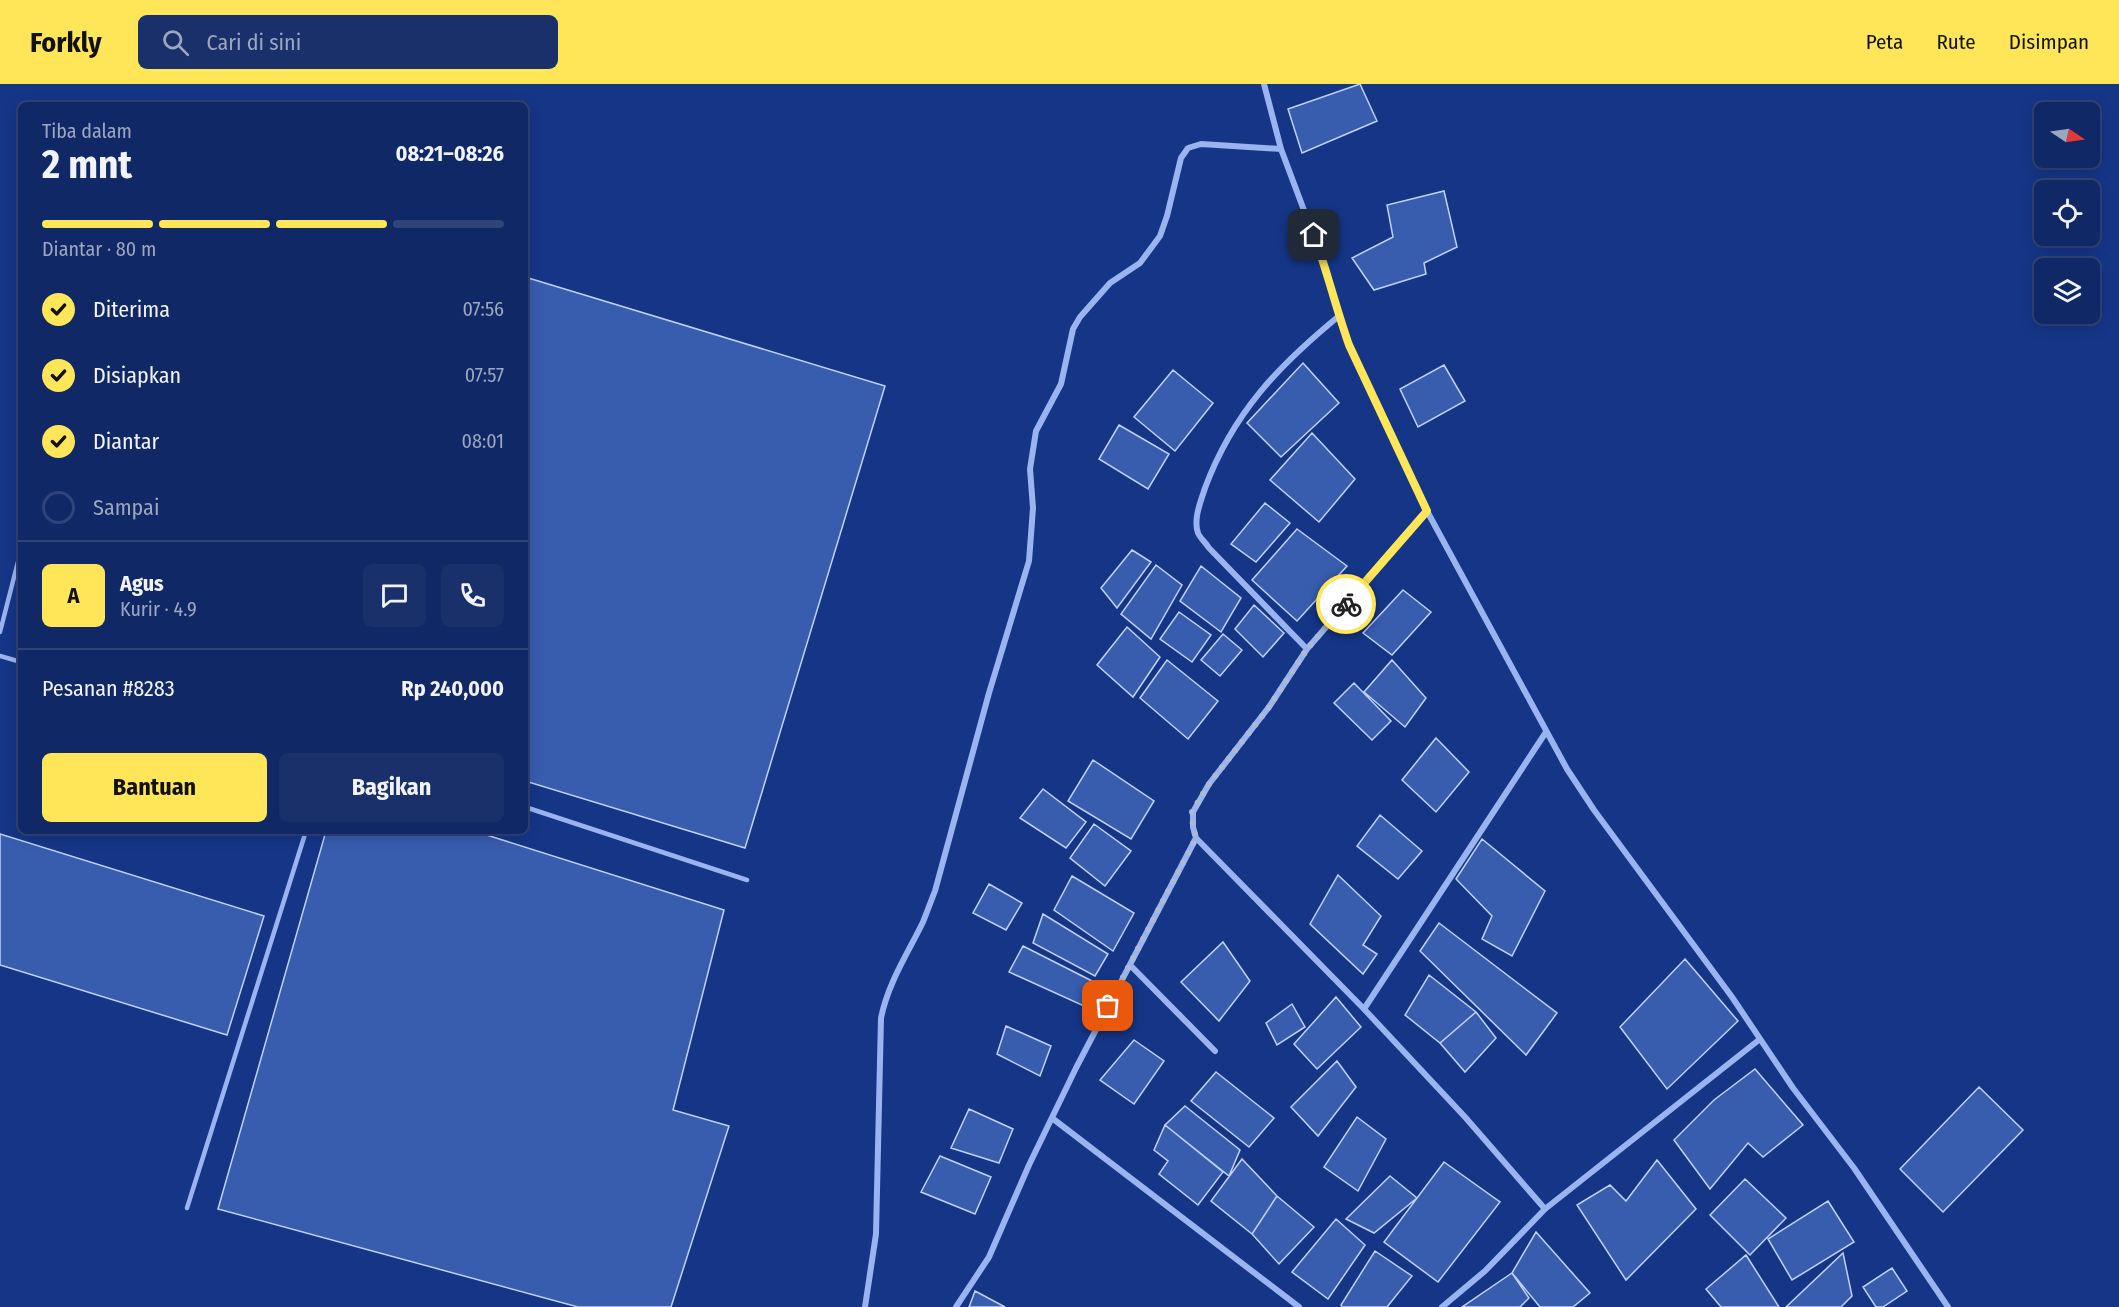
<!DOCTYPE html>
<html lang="id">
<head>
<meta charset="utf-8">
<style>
	:root { --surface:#102865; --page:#19306b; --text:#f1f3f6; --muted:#9ca6bf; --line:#304479; --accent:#ffe658 }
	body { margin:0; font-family:"Fira Sans Condensed",sans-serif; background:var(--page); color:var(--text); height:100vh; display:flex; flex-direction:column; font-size:22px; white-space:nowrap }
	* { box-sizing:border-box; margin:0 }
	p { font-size:20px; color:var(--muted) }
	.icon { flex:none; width:33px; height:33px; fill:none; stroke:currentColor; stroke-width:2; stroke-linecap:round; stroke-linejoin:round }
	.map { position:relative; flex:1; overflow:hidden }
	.drawer { position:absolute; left:18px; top:18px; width:510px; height:732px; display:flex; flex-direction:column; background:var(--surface); border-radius:9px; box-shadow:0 3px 15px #0003,0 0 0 2px var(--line) }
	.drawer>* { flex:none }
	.needle { width:39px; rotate:103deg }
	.controls { position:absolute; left:2034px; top:18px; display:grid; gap:12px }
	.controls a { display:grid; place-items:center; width:66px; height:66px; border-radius:9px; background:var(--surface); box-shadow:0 3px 15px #0003,0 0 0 2px var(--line); font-size:30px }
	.pin { position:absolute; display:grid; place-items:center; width:51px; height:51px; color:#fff; margin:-26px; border-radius:12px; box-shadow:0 3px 9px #0006 }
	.courier { position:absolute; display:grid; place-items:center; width:60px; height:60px; margin:-30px; border:4px solid #ffe658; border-radius:50%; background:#fff; color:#222; box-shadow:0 2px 8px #0007 }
	.head em { font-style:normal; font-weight:700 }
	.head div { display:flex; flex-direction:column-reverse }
	.head { display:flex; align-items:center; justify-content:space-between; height:102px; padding:0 24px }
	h1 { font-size:39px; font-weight:700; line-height:45px }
	.bar { display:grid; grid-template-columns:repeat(4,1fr); gap:9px 6px; align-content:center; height:72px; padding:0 24px }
	.bar i { height:8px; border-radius:4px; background:var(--line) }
	.bar .current { background:var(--accent) }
	.bar p { grid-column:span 4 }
	.line { display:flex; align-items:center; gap:15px; padding:0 24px; border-top:2px solid var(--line) }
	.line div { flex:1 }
	.round { display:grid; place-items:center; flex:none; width:63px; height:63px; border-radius:9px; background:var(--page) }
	ol { padding:0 24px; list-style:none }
	li { display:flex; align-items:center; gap:18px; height:66px }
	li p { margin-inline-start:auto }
	li .icon { padding:6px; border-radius:50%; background:var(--accent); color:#111; stroke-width:4 }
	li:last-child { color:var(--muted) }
	li i { width:33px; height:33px; border:3px solid var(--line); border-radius:50% }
	.cta { display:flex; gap:12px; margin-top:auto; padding:12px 24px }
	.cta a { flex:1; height:69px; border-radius:9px; background:var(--accent); color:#111; font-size:24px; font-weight:700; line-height:69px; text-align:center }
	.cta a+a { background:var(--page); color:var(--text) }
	header { display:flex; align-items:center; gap:36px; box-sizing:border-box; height:84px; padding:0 30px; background:var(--accent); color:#111 }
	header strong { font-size:28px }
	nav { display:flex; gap:33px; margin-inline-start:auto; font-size:21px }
	.search { width:420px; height:54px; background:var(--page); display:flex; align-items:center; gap:15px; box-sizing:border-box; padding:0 21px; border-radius:9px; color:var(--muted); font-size:22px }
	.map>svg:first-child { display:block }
</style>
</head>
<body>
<header>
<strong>Forkly</strong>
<div class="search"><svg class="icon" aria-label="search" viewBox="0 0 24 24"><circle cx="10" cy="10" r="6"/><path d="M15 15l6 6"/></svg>Cari di sini</div>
<nav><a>Peta</a><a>Rute</a><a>Disimpan</a></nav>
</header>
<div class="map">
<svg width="2119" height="1223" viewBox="0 0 2119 1223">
	<rect width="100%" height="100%" fill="#153687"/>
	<path fill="#385daf" stroke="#c0d2fb" stroke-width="1.5" d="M1360 0 1377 37 1302 69 1288 25Z
		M1444 107 1457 163 1424 179 1426 190 1374 206 1352 174 1393 153 1387 121Z
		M525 193 885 302 745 764 525 697Z
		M1303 279 1339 319 1281 373 1247 339Z
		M1444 281 1465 317 1418 343 1400 305Z
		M1173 286 1213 319 1175 367 1134 333Z
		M1119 341 1169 370 1148 405 1099 375Z
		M1312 349 1355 395 1319 438 1270 396Z
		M1265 419 1290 439 1256 478 1231 460Z
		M1297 445 1347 482 1297 537 1252 496Z
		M1132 466 1151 478 1117 524 1101 504Z
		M1156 481 1182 501 1151 555 1121 530Z
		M1201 482 1241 514 1221 548 1180 517Z
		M1403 506 1431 528 1392 571 1363 549Z
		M1254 521 1284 549 1263 573 1235 545Z
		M1179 528 1211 551 1192 578 1160 555Z
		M1127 543 1160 573 1133 613 1097 581Z
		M1223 550 1242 566 1220 592 1201 576Z
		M1167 576 1218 617 1188 655 1140 614Z
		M1392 576 1426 614 1405 643 1364 608Z
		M1354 599 1391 637 1372 656 1334 619Z
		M1436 654 1469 688 1436 728 1402 696Z
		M1093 676 1154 717 1131 755 1068 717Z
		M1043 705 1086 738 1066 764 1020 734Z
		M1380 731 1422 767 1398 795 1357 762Z
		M1094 740 1131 767 1105 802 1070 774Z
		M326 747H474L724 826 673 1026 729 1042 671 1223H578L218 1125Z
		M0 750 264 832 227 951 0 881Z
		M1482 755 1545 807 1512 872 1482 855 1492 832 1456 795Z
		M1338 791 1381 832 1363 861 1377 870 1363 890 1310 840Z
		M1072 792 1134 829 1113 867 1054 826Z
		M989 800 1022 819 1006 846 973 829Z
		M1043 830 1108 870 1095 892 1033 859Z
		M1439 839 1557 929 1526 971 1420 867Z
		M1223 858 1250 897 1219 937 1181 898Z
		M1023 862 1092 897 1084 922 1009 888Z
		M1685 875 1738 937 1667 1005 1620 943Z
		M1429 891 1476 928 1440 959 1405 931Z
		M1336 913 1361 943 1317 985 1294 960Z
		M1292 920 1305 943 1277 961 1266 939Z
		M1476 928 1496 954 1465 988 1440 959Z
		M1006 942 1051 962 1040 992 997 970Z
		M1134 956 1164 977 1134 1020 1100 996Z
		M1337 977 1356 1003 1318 1052 1291 1023Z
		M1755 985 1803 1041 1763 1073 1748 1059 1710 1105 1674 1056 1714 1016Z
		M1216 988 1274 1034 1249 1063 1191 1017Z
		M1979 1003 2023 1046 1943 1128 1900 1085Z
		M1185 1022 1240 1066 1229 1092 1165 1041Z
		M969 1025 1013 1045 999 1079 951 1064Z
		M1357 1033 1386 1055 1358 1107 1324 1083Z
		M1165 1041 1223 1088 1198 1121 1159 1090 1168 1077 1154 1066Z
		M940 1072 991 1093 975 1130 921 1108Z
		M1242 1075 1277 1112 1252 1150 1211 1117Z
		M1657 1076 1696 1125 1626 1196 1577 1121 1610 1101 1626 1117Z
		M1444 1078 1500 1118 1438 1198 1384 1158Z
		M1390 1092 1417 1114 1374 1149 1346 1135Z
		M1745 1095 1786 1134 1750 1171 1710 1131Z
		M1277 1112 1314 1143 1279 1180 1252 1150Z
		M1828 1117 1854 1158 1792 1196 1768 1155Z
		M1336 1135 1365 1161 1328 1215 1292 1188Z
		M1536 1148 1590 1209 1573 1223H1540L1512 1189Z
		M1375 1167 1412 1192 1387 1223H1342L1341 1221Z
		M1843 1169 1852 1212 1841 1223H1786Z
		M1746 1171 1779 1223H1721L1706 1205Z
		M1892 1184 1907 1207 1883 1223H1876L1863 1203Z
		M1512 1189 1529 1214 1520 1223H1462Z
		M975 1207 1005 1223H969Z"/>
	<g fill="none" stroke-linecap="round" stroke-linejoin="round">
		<path stroke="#9ab4ef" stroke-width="4.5" d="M0 548 21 466
			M0 572 21 578
			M525 723 747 796
			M187 1124 306 747"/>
		<path stroke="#9ab4ef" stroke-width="6" d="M1264 0 1281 65 1326 185 1339 232 1349 261 1427 427 1567 685 1594 726 1732 913 1793 1004 1854 1084 1948 1223
			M1427 427 1307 565 1269 623 1209 700 1193 728V743L1196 754 1364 925 1465 1033 1545 1125
			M1307 565 1209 464C1206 459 1200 454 1198 449 1193 435 1201 417 1205 404 1233 329 1278 282 1339 232
			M1130 881 1215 967
			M1364 925 1546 648
			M1052 1034 1299 1223
			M865 1223 876 1150 881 934C888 899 908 869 923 838 927 828 931 817 935 807L989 609 1029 477 1033 424 1030 385 1036 347 1061 300 1073 245 1080 233 1110 199 1140 179 1160 152 1167 132 1181 74 1188 64 1201 60 1281 65
			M956 1223 989 1173 1029 1081 1076 984 1196 754
			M1442 1223 1485 1187 1545 1125 1760 955"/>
	</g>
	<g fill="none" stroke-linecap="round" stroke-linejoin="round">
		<path stroke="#adb9d5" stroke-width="6" stroke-dasharray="0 10.8" d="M1108 922 1196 754 1193 743 1192 728 1209 700 1269 623 1307 565 1346 520"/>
		<path stroke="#ffe658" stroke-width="8" d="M1314 151C1327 187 1336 224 1349 261L1427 427 1346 520"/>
	</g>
</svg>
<div class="controls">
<a><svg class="needle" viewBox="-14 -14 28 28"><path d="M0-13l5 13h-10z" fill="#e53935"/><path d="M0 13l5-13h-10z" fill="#9ca6bf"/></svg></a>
<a><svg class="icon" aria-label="locate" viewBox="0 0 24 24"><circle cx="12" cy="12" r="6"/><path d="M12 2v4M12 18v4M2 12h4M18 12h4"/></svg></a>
<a><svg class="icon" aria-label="layers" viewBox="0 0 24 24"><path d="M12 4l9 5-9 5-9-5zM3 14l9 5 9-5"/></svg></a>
</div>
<div class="pin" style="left:1108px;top:922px;background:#ea580c"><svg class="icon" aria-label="bag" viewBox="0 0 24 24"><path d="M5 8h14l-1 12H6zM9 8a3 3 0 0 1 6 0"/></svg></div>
<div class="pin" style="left:1314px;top:151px;background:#1f2937"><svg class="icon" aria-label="home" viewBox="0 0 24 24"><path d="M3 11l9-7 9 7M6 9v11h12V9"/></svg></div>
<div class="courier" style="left:1346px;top:520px"><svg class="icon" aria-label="bike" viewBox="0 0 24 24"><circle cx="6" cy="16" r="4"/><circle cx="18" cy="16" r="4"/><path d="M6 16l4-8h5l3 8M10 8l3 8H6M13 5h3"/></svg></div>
<section class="drawer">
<div class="head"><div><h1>2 mnt</h1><p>Tiba dalam</p></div><em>08:21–08:26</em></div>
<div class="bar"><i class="current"></i><i class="current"></i><i class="current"></i><i></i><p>Diantar · 80 m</p></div>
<ol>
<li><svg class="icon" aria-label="check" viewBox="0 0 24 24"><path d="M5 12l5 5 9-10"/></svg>Diterima<p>07:56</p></li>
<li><svg class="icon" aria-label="check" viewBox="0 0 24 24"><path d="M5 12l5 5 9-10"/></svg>Disiapkan<p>07:57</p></li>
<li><svg class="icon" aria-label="check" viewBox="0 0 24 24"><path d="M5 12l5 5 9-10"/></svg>Diantar<p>08:01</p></li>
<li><i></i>Sampai</li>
</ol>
<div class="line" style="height:108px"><b class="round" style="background:var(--accent);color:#111">A</b><div><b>Agus</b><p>Kurir · 4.9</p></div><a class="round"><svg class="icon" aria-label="chat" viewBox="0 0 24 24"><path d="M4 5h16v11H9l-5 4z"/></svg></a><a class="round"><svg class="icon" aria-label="phone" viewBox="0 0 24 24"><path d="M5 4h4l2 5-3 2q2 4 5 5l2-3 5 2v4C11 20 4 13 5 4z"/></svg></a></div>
<div class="line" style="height:78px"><div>Pesanan #8283</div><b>Rp 240,000</b></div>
<div class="cta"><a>Bantuan</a><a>Bagikan</a></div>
</section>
</div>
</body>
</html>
